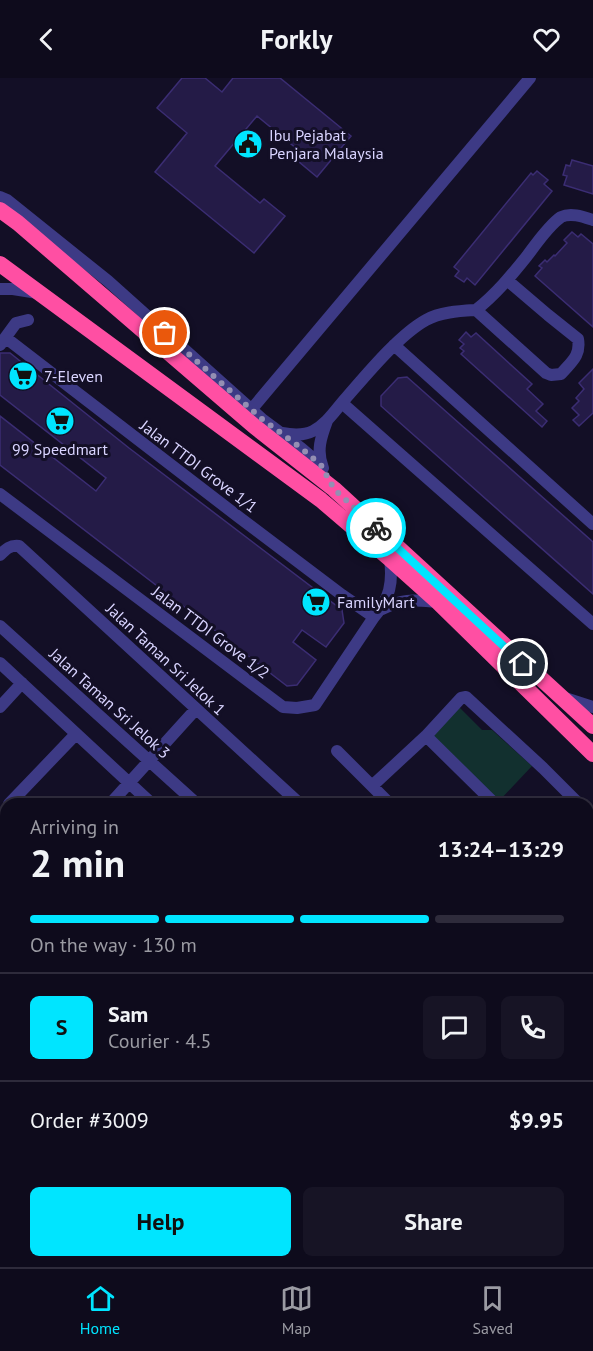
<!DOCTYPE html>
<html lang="en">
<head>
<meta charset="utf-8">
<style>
	:root { --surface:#0e0b1c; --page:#171425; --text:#f1f3f6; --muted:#9b9ba3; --line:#2e2b3b; --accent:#00e5ff }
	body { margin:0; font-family:"PT Sans",sans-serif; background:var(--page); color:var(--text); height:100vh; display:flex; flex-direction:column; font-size:22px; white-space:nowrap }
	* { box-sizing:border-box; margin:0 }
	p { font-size:20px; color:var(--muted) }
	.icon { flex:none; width:33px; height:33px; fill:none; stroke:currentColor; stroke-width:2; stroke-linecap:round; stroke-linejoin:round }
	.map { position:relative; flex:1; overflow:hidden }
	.drawer { position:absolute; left:0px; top:720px; width:594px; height:470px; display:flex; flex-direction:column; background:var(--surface); border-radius:18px 18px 0 0; box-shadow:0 2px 4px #0004,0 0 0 2px var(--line) }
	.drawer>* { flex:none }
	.pin { position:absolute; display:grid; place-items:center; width:51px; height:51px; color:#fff; margin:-26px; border:3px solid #fff; border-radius:50%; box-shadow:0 2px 6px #0007 }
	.courier { position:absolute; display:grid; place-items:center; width:60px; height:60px; margin:-30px; border:4px solid #00e5ff; border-radius:50%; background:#fff; color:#222; box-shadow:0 2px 8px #0007 }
	.head em { font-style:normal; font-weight:700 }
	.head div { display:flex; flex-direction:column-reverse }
	.head { display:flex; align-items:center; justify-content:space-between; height:102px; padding:0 30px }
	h1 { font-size:39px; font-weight:700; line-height:45px }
	.bar { display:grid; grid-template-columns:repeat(4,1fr); gap:9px 6px; align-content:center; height:72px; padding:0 30px }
	.bar i { height:8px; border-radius:4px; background:var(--line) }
	.bar .active { background:var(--accent) }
	.bar p { grid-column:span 4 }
	.line { display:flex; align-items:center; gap:15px; padding:0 30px; border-top:2px solid var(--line) }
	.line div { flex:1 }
	.round { display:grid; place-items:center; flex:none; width:63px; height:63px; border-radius:9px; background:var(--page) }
	.action { display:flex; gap:12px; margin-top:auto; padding:12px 30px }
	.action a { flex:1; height:69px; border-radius:9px; background:var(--accent); color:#111; font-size:24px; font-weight:700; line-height:69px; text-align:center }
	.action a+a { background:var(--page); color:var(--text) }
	header { display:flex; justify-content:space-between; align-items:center; height:78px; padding:0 30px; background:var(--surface); font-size:27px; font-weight:700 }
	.tabs { display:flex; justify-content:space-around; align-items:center; height:84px; border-top:2px solid var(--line); background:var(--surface); font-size:16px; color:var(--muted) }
	.tabs a { display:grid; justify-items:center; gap:3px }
	.tabs .active { color:var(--accent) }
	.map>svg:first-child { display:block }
</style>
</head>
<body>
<header><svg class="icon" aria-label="back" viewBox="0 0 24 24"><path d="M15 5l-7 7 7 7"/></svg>Forkly<svg class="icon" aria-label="heart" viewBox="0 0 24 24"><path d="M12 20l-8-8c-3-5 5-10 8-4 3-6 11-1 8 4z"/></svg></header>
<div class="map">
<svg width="593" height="1189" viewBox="0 0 593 1189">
	<rect width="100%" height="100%" fill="#130f26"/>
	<path fill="#12302f" d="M457 627 482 652H492L532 688 499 723 430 658Z"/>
	<path fill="#241b47" stroke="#3b2d73" stroke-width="1.5" d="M182 0H205L222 14 233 0H280L351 58 317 99 298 83 303 76 257 38 215 88 260 125 264 121 285 138 254 175 155 94 187 55 157 30Z
		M572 82 593 88V116L564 107 567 98 563 97 566 87 570 88Z
		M537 93 548 102 544 106 552 113 475 207 467 200 464 204 455 198 459 193 454 189 531 95 533 97Z
		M572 154 578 159 581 156 593 166V249L535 198 542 190 539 188 545 182 547 184 554 177 555 178 567 165 564 162Z
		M466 254 471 259 476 255 532 306 527 311 543 326 536 333 547 343 542 349 461 276 464 273 460 270 464 266 459 262Z
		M0 275H10L129 370 342 532 344 545 326 569 302 552 293 564 316 582 297 607 287 608 0 387V338L96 413 106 400 0 317Z
		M593 291V335L579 348 573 342 579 337 572 330 579 323 576 320 584 311 579 305Z
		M407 299 593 464V516L381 328V318L398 300Z"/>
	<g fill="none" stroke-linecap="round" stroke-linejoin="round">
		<path stroke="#3d3a85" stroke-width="12" d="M0 119 7 122 108 203 262 341 301 370 321 387
			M0 211H13L38 215
			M476 232 546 295 551 297 561 296C571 284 581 278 578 261L548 237 507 202
			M476 232C496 216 511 198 527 178 536 166 549 147 561 139 571 134 584 139 593 142
			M6 260 240 440 342 517 374 539
			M0 267 16 245 28 242
			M394 267 593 446
			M342 325 593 546
			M251 332 530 0
			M282 355C293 357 303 358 313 353 327 346 336 331 346 320 367 296 399 257 426 242 440 234 460 233 476 232
			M323 390C316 373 321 359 327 343
			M0 416 283 629 297 630 315 627 374 539C390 521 393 504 390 481
			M0 477C6 471 10 467 19 468L300 726
			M382 531C405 520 413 522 438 524
			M0 548 197 726
			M0 585 152 726
			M565 620 593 629
			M0 629 22 605
			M426 658 495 726
			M337 673 390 726
			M372 708 426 658 461 620 466 619 543 690 579 726
			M9 726 76 656
			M110 726 196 631
			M588 735 593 739
			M588 830 593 835
			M0 846 6 839
			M588 901 593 900
			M588 1042 593 1036
			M0 1048 6 1041
			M0 1086 6 1091
			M588 1115 593 1120
			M0 1151 6 1156
			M34 1184 39 1189
			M105 1184 111 1189
			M142 1184 148 1189
			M339 1184 345 1189
			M87 1189 92 1184
			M267 1189 271 1184"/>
		<path stroke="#ff4fa3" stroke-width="16" d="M0 132 18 145 254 348 334 411 593 648
			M0 186 321 422 390 481 438 524 593 676"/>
	</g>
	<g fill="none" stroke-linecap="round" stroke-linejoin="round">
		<path stroke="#948fb3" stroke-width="6" stroke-dasharray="0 10.8" d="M165 255 262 341 301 370 321 387 334 411 376 450"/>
		<path stroke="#00e5ff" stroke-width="8" d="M376 450 523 586"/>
	</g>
	<defs>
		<g id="civic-disc" transform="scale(1.5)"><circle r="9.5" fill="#00e5ff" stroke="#130f26"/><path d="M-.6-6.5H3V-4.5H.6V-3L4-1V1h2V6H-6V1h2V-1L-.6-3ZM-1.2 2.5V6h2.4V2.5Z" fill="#111"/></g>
		<g id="supermarket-disc" transform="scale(1.5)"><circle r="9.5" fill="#00e5ff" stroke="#130f26"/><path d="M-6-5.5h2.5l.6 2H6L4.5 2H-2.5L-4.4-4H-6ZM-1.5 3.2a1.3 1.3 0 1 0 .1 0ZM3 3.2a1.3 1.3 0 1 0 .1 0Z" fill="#111"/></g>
	</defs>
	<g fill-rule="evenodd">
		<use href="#civic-disc" x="248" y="66"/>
		<use href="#supermarket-disc" x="23" y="298"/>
		<use href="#supermarket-disc" x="60" y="343"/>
		<use href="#supermarket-disc" x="316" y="524"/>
	</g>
	<g text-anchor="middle" stroke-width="6" stroke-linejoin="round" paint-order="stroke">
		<g font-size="16" fill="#d9d4ff" stroke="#130f26" text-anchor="start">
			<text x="269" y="63">Ibu Pejabat<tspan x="269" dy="18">Penjara Malaysia</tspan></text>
			<text x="44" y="304">7-Eleven</text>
			<text x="60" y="377" text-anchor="middle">99 Speedmart</text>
			<text x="337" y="530">FamilyMart</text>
		</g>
		<g font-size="16" fill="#d9d4ff" stroke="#130f26">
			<text transform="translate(199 388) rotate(37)" y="6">Jalan TTDI Grove 1/1</text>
			<text transform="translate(211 554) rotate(37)" y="6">Jalan TTDI Grove 1/2</text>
			<text transform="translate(166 581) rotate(43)" y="6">Jalan Taman Sri Jelok 1</text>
			<text transform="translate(110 625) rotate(42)" y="6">Jalan Taman Sri Jelok 3</text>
		</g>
	</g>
</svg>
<div class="pin" style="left:165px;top:255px;background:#ea580c"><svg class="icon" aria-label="bag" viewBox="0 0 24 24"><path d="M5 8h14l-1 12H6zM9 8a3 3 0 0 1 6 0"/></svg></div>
<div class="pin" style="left:523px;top:586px;background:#1f2937"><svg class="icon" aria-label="home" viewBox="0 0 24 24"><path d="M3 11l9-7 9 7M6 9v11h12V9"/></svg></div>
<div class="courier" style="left:376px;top:450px"><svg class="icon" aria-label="bike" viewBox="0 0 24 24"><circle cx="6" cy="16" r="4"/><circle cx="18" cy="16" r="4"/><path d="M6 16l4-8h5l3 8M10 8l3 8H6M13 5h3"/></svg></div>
<section class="drawer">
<div class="head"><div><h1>2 min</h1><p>Arriving in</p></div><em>13:24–13:29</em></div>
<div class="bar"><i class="active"></i><i class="active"></i><i class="active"></i><i></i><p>On the way · 130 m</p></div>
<div class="line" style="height:108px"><b class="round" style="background:var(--accent);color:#111">S</b><div><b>Sam</b><p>Courier · 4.5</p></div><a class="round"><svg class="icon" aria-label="chat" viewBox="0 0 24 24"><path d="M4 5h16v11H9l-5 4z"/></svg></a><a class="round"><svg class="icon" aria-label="phone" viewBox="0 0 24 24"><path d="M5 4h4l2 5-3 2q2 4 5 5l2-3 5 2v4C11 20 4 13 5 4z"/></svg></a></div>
<div class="line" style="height:78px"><div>Order #3009</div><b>$9.95</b></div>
<div class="action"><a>Help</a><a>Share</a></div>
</section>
</div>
<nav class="tabs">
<a class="active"><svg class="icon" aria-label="home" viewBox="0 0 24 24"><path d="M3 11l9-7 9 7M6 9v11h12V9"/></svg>Home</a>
<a><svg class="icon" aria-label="map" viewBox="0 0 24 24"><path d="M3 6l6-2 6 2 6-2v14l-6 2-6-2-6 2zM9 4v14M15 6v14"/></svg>Map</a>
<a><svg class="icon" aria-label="saved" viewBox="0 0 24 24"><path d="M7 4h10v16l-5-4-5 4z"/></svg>Saved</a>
</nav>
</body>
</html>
